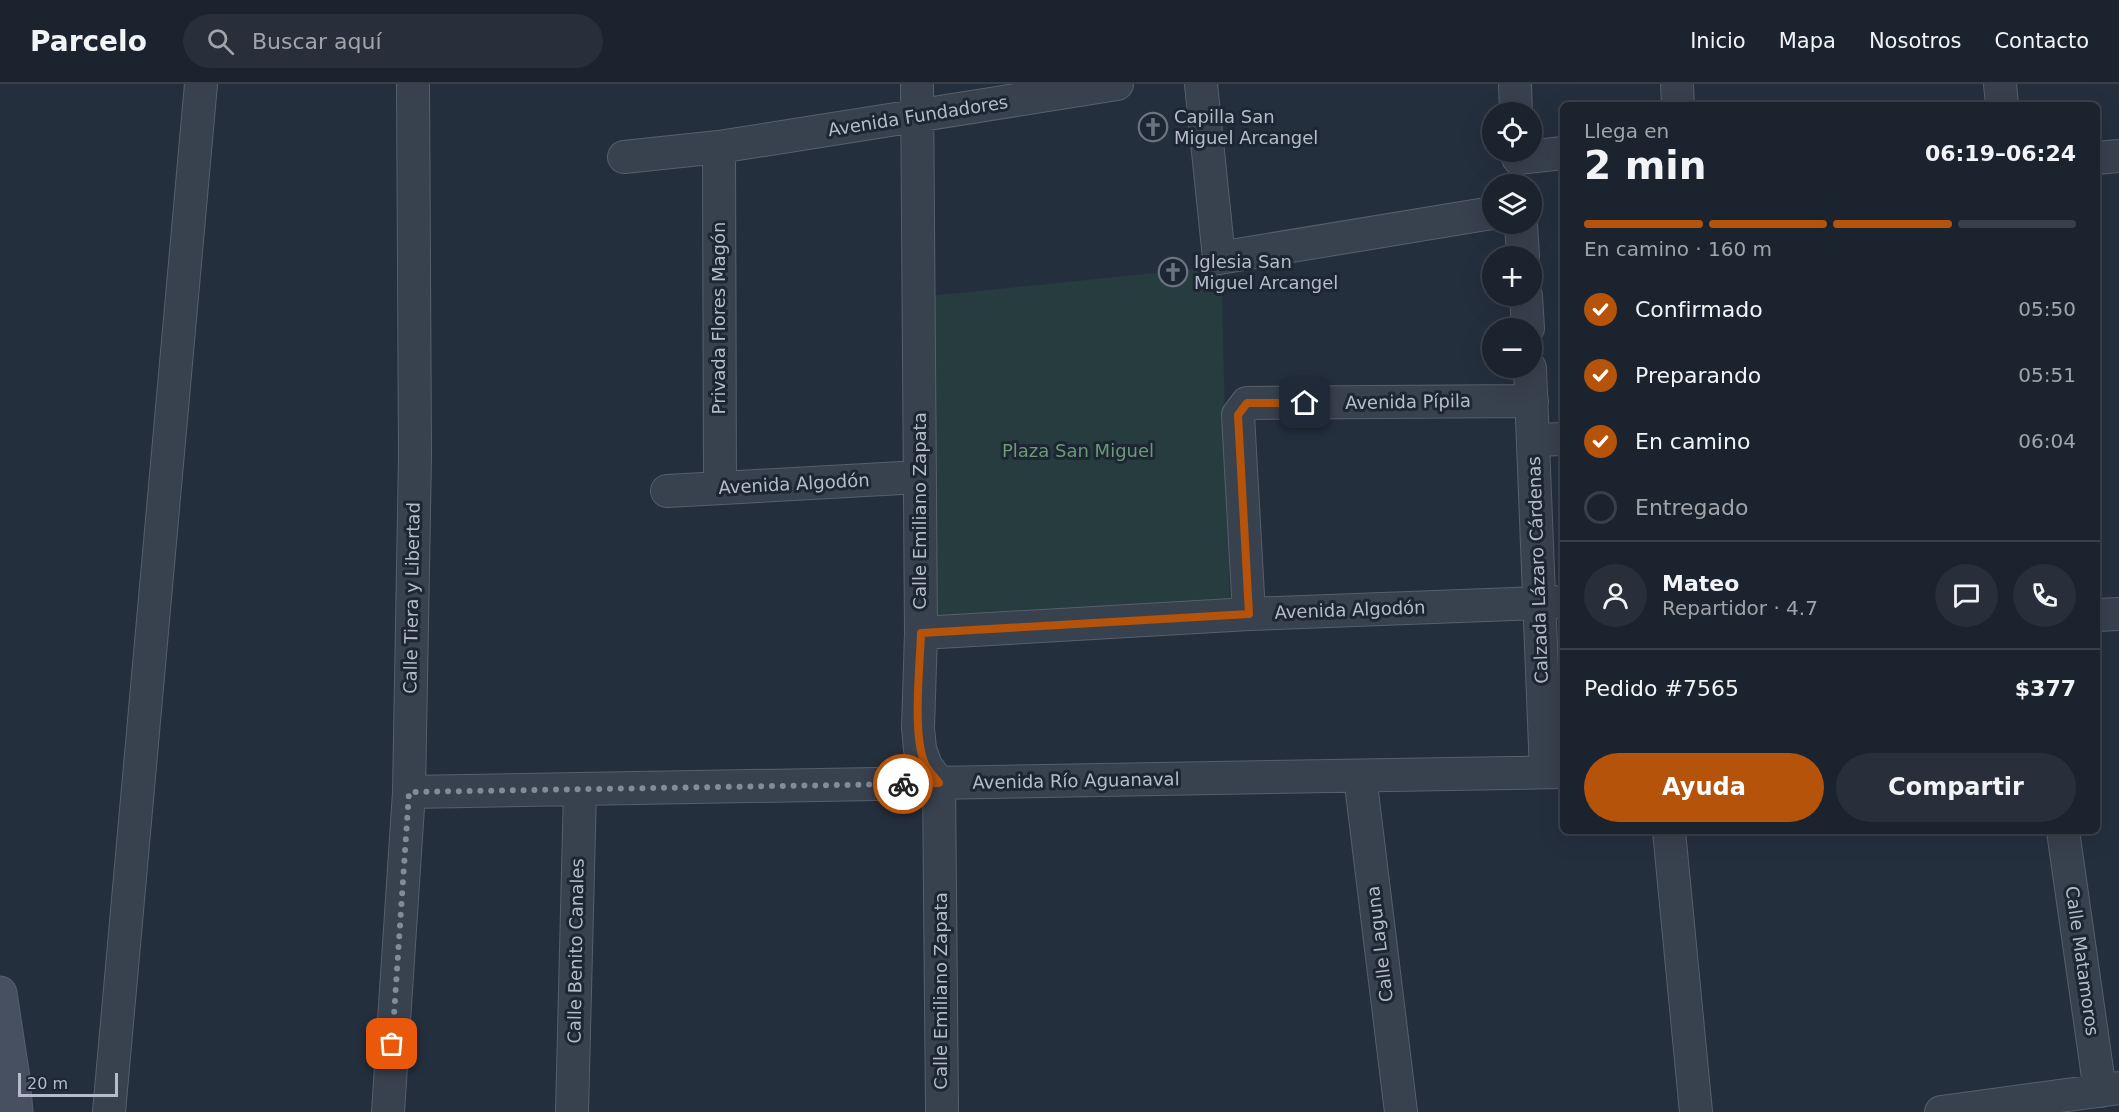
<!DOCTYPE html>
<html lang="es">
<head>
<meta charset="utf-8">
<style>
	:root { --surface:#1b232e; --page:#282f3a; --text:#f1f3f6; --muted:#a0a4aa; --line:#39404a; --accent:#b45309 }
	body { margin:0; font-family:"DejaVu Sans",sans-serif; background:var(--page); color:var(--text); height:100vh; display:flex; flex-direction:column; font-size:22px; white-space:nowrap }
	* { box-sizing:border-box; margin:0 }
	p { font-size:20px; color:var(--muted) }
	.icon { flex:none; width:33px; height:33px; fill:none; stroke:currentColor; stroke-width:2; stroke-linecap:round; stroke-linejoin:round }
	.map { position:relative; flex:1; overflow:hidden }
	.side { position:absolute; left:1560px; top:18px; width:540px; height:732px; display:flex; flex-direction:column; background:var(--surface); border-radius:9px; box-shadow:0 6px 24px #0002,0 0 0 2px var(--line) }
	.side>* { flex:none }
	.controls { position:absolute; left:1482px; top:18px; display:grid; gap:12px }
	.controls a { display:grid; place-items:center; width:60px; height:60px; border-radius:50%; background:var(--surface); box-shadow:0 6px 24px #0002,0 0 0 2px var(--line); font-size:30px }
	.scale { position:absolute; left:18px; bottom:15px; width:100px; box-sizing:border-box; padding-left:6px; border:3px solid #b4bcc9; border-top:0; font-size:16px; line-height:21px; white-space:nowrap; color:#b4bcc9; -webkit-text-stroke:4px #1d2633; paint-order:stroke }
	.pin { position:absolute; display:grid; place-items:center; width:51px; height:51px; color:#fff; margin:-26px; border-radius:12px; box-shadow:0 3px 9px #0006 }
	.courier { position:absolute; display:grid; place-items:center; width:60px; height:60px; margin:-30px; border:4px solid #b45309; border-radius:50%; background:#fff; color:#222; box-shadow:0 2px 8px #0007 }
	.headline em { font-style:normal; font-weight:700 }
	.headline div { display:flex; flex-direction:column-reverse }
	.headline { display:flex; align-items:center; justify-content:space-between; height:102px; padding:0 24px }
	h1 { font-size:39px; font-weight:700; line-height:45px }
	.bar { display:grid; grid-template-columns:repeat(4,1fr); gap:9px 6px; align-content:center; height:72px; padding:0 24px }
	.bar i { height:8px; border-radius:4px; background:var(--line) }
	.bar .on { background:var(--accent) }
	.bar p { grid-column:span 4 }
	.line { display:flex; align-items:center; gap:15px; padding:0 24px; border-top:2px solid var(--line) }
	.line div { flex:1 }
	.round { display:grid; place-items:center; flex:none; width:63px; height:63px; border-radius:32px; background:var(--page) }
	ol { padding:0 24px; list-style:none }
	li { display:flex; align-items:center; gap:18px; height:66px }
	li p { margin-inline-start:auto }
	li .icon { padding:6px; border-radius:50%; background:var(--accent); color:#fff; stroke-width:4 }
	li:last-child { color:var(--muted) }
	li i { width:33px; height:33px; border:3px solid var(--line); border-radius:50% }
	.button { display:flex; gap:12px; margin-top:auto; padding:12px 24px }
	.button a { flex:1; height:69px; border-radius:36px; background:var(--accent); color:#fff; font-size:24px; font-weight:700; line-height:69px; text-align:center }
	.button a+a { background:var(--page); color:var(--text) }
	header { display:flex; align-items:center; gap:36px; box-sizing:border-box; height:84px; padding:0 30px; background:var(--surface); border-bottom:2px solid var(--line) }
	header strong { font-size:28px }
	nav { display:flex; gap:33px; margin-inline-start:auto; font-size:21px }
	.search { width:420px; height:54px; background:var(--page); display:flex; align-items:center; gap:15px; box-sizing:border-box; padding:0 21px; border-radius:33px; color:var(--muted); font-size:22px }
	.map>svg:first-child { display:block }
</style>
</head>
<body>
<header>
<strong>Parcelo</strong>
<div class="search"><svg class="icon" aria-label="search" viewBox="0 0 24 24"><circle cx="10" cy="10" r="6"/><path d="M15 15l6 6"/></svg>Buscar aquí</div>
<nav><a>Inicio</a><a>Mapa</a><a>Nosotros</a><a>Contacto</a></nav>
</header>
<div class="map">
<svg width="2119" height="1028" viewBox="0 0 2119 1028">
	<rect width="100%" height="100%" fill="#242f3e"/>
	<path fill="#263c3f" d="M1221 182 1230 523 929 540 930 212Z"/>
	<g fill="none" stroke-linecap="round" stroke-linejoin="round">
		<g stroke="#565f6c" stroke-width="34">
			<path id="street" d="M917 0 921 549 918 644 920 665 926 682 939 699 942 1028
				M1201 0 1219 174 1492 129
				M1515 0 1516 28
				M1677 0 1678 21
				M2000 0 2002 21
				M719 63 720 404
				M624 73 719 63 1117 0
				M1518 74 1563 69
				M2097 74 2119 72
				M1521 140 1523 172
				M1526 212 1528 244
				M1530 284 1546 688
				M1534 356 1563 355
				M667 407 920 393
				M1249 530 1238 331 1247 319 1532 317
				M2097 531 2119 530
				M921 549 1249 530 1563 518
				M1360 692 1401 1028
				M409 708 1563 688
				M1669 747 1696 1028
				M2063 747 2100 1007
				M109 1028 201 0
				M388 1028 409 708 415 372 413 0
				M572 1028 580 706
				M1941 1028 2119 1004"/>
		</g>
		<g stroke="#565f6c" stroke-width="35">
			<path id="secondary" d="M0 909 13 994 16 1028"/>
		</g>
		<use href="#street" stroke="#38414e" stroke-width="32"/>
		<use href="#secondary" stroke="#465061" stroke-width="33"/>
	</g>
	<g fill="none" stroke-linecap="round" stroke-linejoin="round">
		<path stroke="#828b98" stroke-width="6" stroke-dasharray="0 10.8" d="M392 960 409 708 903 700"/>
		<path stroke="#b45309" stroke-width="8" d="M903 700 939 699C935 693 928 687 925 680 912 651 920 582 921 549L1249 530 1238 331 1247 319H1305"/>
	</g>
	<defs>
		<g id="church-ring" transform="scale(1.5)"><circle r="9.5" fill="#1d2633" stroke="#6b7280" stroke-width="1.5"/><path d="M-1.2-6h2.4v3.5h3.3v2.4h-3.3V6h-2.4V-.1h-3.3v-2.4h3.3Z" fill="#6b7280"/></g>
	</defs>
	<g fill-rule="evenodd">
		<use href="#church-ring" x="1153" y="43"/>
		<use href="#church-ring" x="1173" y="188"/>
	</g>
	<g text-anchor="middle" stroke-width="6" stroke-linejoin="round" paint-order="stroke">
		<g font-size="18" fill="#b4bcc9" stroke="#1d2633">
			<text transform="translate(918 32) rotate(-9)" y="6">Avenida Fundadores</text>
			<text transform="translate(719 234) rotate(-90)" y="6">Privada Flores Magón</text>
			<text transform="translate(1408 318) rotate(-1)" y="6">Avenida Pípila</text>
			<text transform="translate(794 400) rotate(-3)" y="6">Avenida Algodón</text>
			<text transform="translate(920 427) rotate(-90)" y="6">Calle Emiliano Zapata</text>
			<text transform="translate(1538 486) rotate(-92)" y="6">Calzada Lázaro Cárdenas</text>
			<text transform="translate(412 514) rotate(-89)" y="6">Calle Tiera y Libertad</text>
			<text transform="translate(1350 526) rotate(-2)" y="6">Avenida Algodón</text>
			<text transform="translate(1076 697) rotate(-1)" y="6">Avenida Río Aguanaval</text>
			<text transform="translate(1380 860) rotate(-97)" y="6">Calle Laguna</text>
			<text transform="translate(576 867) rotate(-89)" y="6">Calle Benito Canales</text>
			<text transform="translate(2082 877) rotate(82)" y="6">Calle Matamoros</text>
			<text transform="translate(941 907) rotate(-90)" y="6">Calle Emiliano Zapata</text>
		</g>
		<g font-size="18" fill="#b4bcc9" stroke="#1d2633" text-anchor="start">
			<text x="1174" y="39">Capilla San<tspan x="1174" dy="21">Miguel Arcangel</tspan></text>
			<text x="1194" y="184">Iglesia San<tspan x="1194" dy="21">Miguel Arcangel</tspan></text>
		</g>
		<g font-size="18" fill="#6b9a76" stroke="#1d2633">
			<text x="1078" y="373">Plaza San Miguel</text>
		</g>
	</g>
</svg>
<div class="controls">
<a><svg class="icon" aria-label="locate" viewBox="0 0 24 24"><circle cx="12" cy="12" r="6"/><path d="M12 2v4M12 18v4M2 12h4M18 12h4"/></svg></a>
<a><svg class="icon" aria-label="layers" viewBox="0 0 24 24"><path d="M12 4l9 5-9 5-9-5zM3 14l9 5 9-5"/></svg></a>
<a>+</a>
<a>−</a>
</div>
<div class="scale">20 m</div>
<div class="pin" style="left:392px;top:960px;background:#ea580c"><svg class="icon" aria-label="bag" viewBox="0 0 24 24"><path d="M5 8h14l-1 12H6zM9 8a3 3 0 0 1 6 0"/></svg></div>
<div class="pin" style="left:1305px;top:319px;background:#1f2937"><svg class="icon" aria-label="home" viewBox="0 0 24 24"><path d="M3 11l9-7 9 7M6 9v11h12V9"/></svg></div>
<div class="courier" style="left:903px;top:700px"><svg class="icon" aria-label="bike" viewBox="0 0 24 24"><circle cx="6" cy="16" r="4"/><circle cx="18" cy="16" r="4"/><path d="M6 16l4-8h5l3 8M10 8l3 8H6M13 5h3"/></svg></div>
<section class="side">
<div class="headline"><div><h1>2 min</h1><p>Llega en</p></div><em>06:19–06:24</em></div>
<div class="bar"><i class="on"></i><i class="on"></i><i class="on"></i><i></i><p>En camino · 160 m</p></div>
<ol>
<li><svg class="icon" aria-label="check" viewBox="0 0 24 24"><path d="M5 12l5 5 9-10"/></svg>Confirmado<p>05:50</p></li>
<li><svg class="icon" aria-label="check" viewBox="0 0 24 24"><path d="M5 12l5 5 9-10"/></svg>Preparando<p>05:51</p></li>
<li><svg class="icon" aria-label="check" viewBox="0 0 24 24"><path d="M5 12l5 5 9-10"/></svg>En camino<p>06:04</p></li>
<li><i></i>Entregado</li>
</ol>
<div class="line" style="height:108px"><a class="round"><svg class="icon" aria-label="person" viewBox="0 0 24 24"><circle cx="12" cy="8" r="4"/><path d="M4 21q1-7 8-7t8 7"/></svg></a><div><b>Mateo</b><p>Repartidor · 4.7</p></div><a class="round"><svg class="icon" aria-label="chat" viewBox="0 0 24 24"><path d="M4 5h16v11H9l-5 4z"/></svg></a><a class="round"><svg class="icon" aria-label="phone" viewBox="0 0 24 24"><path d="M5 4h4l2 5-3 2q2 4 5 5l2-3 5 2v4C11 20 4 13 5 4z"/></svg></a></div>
<div class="line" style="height:78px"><div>Pedido #7565</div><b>$377</b></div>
<div class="button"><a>Ayuda</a><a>Compartir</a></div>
</section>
</div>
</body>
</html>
